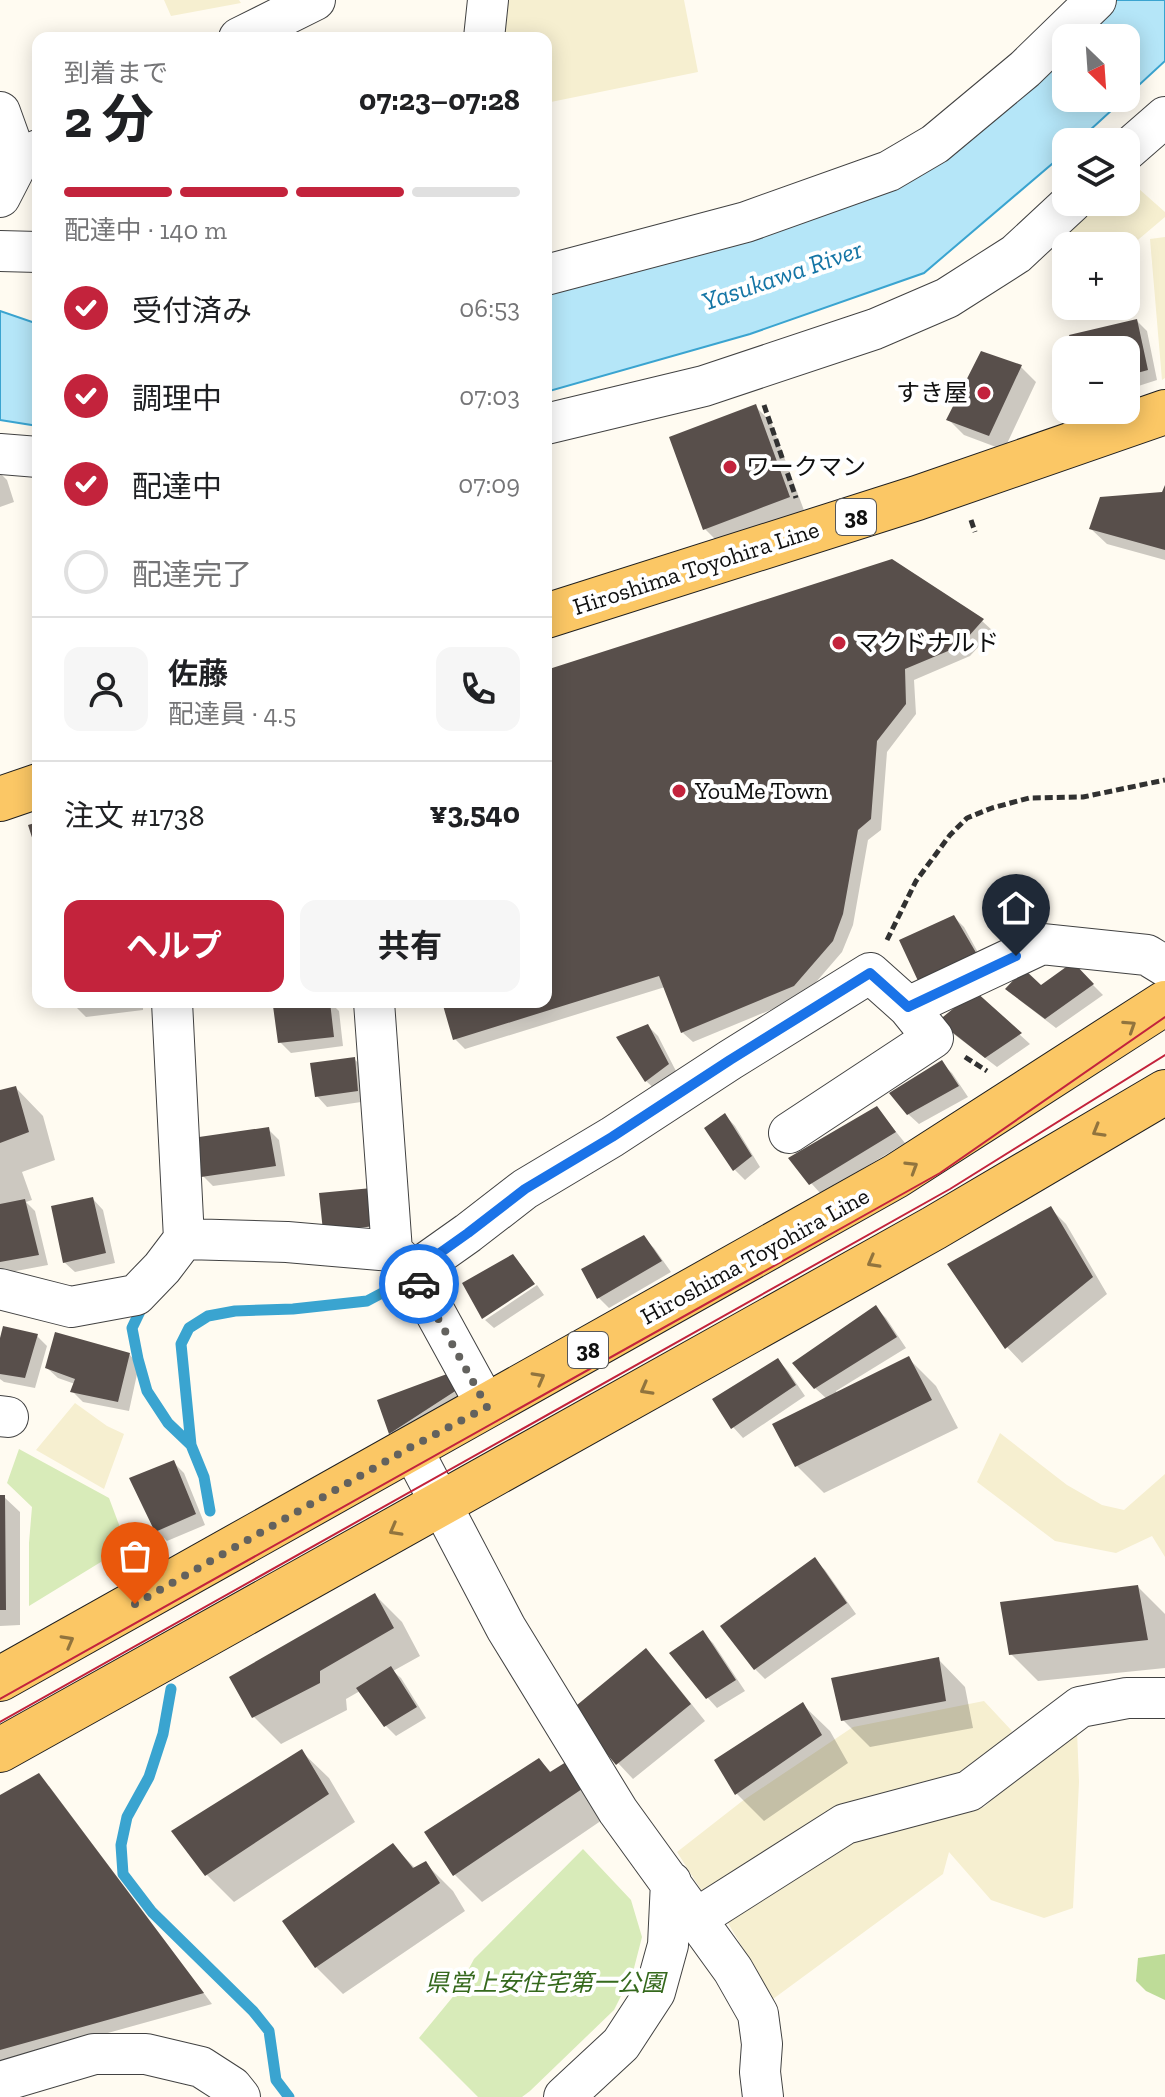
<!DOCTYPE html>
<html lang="ja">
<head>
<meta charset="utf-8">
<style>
	:root { --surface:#fff; --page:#f6f6f6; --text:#202124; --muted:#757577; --line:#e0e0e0; --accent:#c3233c }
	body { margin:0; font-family:"Zilla Slab","Noto Sans JP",serif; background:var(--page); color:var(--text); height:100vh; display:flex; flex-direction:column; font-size:30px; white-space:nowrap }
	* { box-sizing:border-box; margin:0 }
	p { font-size:26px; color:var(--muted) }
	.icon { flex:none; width:44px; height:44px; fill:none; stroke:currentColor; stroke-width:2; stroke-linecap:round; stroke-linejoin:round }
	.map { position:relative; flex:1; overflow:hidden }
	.sheet { position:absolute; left:32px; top:32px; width:520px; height:976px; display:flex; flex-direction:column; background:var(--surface); border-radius:16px; box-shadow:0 4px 20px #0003 }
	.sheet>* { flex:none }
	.needle { width:52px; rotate:155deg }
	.controls { position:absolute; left:1052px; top:24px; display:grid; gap:16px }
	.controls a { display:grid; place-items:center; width:88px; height:88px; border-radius:16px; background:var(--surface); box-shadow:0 4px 20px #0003; font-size:40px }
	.pin { position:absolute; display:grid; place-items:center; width:68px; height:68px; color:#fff; margin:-82px -34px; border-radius:50% 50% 50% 0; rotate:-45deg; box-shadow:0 0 8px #0007 }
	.pin .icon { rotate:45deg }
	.courier { position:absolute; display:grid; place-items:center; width:80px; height:80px; margin:-40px; border:6px solid #1a73e8; border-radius:50%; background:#fff; color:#222; box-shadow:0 2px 10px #0007 }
	.headline em { font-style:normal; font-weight:700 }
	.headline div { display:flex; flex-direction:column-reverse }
	.headline { display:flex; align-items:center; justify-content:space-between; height:136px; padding:0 32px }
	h1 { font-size:52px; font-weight:700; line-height:60px }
	.bar { display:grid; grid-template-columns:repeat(4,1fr); gap:12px 8px; align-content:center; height:96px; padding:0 32px }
	.bar i { height:10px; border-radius:6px; background:var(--line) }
	.bar .selected { background:var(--accent) }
	.bar p { grid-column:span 4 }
	.line { display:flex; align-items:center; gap:20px; padding:0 32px; border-top:2px solid var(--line) }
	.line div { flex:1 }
	.round { display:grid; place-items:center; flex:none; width:84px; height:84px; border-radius:16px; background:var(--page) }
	ol { padding:0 32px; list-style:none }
	li { display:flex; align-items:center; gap:24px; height:88px }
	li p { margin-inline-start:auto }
	li .icon { padding:8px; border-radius:50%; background:var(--accent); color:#fff; stroke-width:4 }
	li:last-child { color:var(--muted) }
	li i { width:44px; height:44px; border:4px solid var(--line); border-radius:50% }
	.cta { display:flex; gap:16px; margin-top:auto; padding:16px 32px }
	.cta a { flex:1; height:92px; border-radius:16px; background:var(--accent); color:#fff; font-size:32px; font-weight:700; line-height:92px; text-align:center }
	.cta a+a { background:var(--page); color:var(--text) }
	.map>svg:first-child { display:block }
</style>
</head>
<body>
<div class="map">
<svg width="1165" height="2097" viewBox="0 0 1165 2097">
	<rect width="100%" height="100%" fill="#fffbf1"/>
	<path fill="#f6efd0" d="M164 0H239L241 3 171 16Z
		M503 0H684L698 72 546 103V38H499Z
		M1130 181 1165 212V217L1126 250V246H1070L1060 238 1104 202H1126V184Z
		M1165 237V378L1162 380 1150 239Z
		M75 1403 107 1426 124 1434 104 1489 36 1450Z
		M1000 1433 1067 1485 1102 1505 1124 1510 1165 1474V1557L1152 1536 1116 1553 1055 1541 977 1482Z
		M984 1701 1012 1731 985 1764 705 1896 677 1852 741 1802 853 1727Z
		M1077 1730 1079 1782 1073 1908 1044 1918 991 1900 949 1852 943 1874 773 1999 725 1918 848 1835 916 1823 984 1807 1017 1777Z"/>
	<path fill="#d8ebb9" d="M19 1449 109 1498 127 1546 29 1606V1543L32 1507 7 1483Z
		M583 1849 631 1900 642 1937 633 1972 614 2010 530 2091 522 2097H478L419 2038 456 1993 474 1959Z"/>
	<path fill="#bedc98" d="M1165 1954V2000L1146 1991 1136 1981 1138 1958Z"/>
	<path fill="#b5e6f8" stroke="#3aa4d0" stroke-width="2" d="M1109 0H1165V61L1126 97V38H1068Z
		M1066 40V98H1125L1077 142H1066V152L924 273 750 334 546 392V295L759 233Z
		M0 311 38 324V426L0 420Z"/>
	<path fill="#0003" d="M1137 321 1147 331 1157 380 1126 390V350H1075Z
		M1021 367 1036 382 1004 450 964 435 949 420Z
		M755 406 771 422 805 513 720 544 705 529Z
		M0 473 7 480 14 502 0 507Z
		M1165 490V560L1107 544 1091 529 1163 494Z
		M892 561 982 621 993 631 970 656 914 680 916 714 887 752 881 830 868 840 853 925 842 952 804 996 693 1042 682 1032 665 987 465 1049 455 1039 444 1002H546V672Z
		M954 917 964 927 986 967 931 992Z
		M1073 965 1103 995 1056 1028 1018 999 1041 987Z
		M975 994 1030 1044 997 1067 951 1032Z
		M76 1002H143V1010L86 1017 76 1007Z
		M206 1002H240L210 1006Z
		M319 1002H330L339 1011 343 1046 291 1053 280 1042Z
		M648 1026 658 1036 678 1075 657 1091 646 1081Z
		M354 1059 365 1069 368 1101 327 1107 317 1096Z
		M941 1063 952 1073 968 1097 919 1124 908 1114Z
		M16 1088 43 1116 55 1160 22 1172 32 1200 26 1202 35 1211 48 1265 0 1274V1093Z
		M877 1108 905 1143 821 1194 811 1183Z
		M725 1115 735 1126 760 1167 745 1180 735 1170 707 1128Z
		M268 1129 279 1140 285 1176 213 1186 203 1176Z
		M93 1199 103 1210 115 1263 75 1272 64 1262Z
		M1050 1208 1066 1224 1107 1294 1022 1363 1007 1347Z
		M644 1238 654 1248 671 1272 609 1308 599 1298 583 1270Z
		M537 1285 544 1295 494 1328 485 1320Z
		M876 1308 886 1318 906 1348 836 1391 837 1394 909 1359 936 1386 958 1428 824 1493 797 1466 827 1399 815 1388Z
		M37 1336 47 1346 35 1388 4 1382 0 1379V1346Z
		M129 1354 139 1365 129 1411 83 1402 72 1391 75 1384 58 1378 47 1368Z
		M778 1360 788 1371 805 1396 743 1438 733 1427Z
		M454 1373 472 1397 401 1442 391 1432Z
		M174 1463 184 1473 205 1525 167 1541 157 1531Z
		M0 1497H4L20 1512V1625L0 1626Z
		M815 1560 825 1570 856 1614 765 1679 755 1669Z
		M1138 1587 1165 1614V1668L1038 1681 1011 1654Z
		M375 1595 402 1622 420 1656 393 1671 401 1678 426 1718 396 1736 386 1726 360 1691 346 1699 347 1710 281 1744 254 1717Z
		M703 1633 713 1643 745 1691 717 1708 707 1697Z
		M646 1650 661 1666 705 1721 633 1779 618 1763Z
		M938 1659 965 1687 973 1728 870 1747 843 1720Z
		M802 1704 830 1731 848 1763 764 1821 737 1794 716 1760Z
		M301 1751 329 1778 355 1822 234 1902 207 1875 174 1832Z
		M539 1760 552 1773 566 1764 608 1816 482 1902 455 1875 427 1833Z
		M49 1786 212 2004 0 2063V1797Z
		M393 1846 416 1869 426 1864 453 1891 465 1911 343 1994 316 1967Z"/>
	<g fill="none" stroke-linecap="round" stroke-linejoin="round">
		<path stroke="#3aa4d0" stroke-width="11" d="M144 1303 132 1328 138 1359 147 1391 168 1423 191 1445 204 1477 210 1511
			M191 1445 181 1344 189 1328 208 1316 235 1311 293 1309 367 1301 384 1292
			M171 1689 163 1734 149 1777 127 1817 121 1845 123 1874 152 1912 253 2011 269 2031 276 2080 289 2097"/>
	</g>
	<path fill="#584f4b" d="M1137 319 1148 370 1126 376V350H1073L1069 335Z
		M981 351 1022 365 989 436 946 420Z
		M756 404 790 497 703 530 669 437Z
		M1165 485V550L1089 529 1100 497 1162 492Z
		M892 559 984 619 960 646 905 669 906 704 877 741 871 819 858 830 843 914 833 941 794 986 681 1033 659 976 453 1040 442 1002H546V670Z
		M38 822V853H37L28 825Z
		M954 915 978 956 919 983 899 940Z
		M1073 962 1094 984 1045 1019 1005 989 1024 969 1041 985Z
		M975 991 1022 1033 985 1058 938 1021Z
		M74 1002H105V1004L74 1008Z
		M304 1002H330L334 1037 278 1043 273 1006Z
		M648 1024 669 1064 645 1082 616 1037Z
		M355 1057 358 1091 315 1097 310 1063Z
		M942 1060 959 1086 907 1115 889 1093Z
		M16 1086 29 1132 0 1143V1090Z
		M877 1106 896 1132 809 1185 788 1158Z
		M725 1113 752 1156 733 1171 704 1128Z
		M269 1127 276 1166 201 1177 199 1137Z
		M372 1188 377 1226 323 1231 319 1193Z
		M93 1197 106 1253 63 1263 51 1206Z
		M25 1199 39 1255 0 1262V1204Z
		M1051 1206 1093 1277 1005 1349 947 1264Z
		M644 1235 662 1261 597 1299 581 1269Z
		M513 1254 535 1284 482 1319 462 1283Z
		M876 1305 897 1337 814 1389 792 1363Z
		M3 1326 38 1334 25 1378 0 1374V1338Z
		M55 1332 130 1353 118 1402 70 1392 75 1379 45 1368Z
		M909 1356 932 1400 795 1467 772 1424Z
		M778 1358 796 1385 731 1429 712 1399Z
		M455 1371 463 1386 389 1434 377 1400Z
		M174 1460 196 1514 155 1532 129 1478Z
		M0 1495H5L6 1610H0Z
		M815 1557 847 1603 754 1670 720 1626Z
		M1138 1585 1148 1640 1009 1655 1000 1602Z
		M375 1593 394 1628 320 1671V1683L252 1718 229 1677Z
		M703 1630 736 1680 706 1699 669 1653Z
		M646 1648 691 1704 616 1765 571 1710Z
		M939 1657 946 1701 841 1721 831 1678Z
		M391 1666 417 1707 384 1727 356 1688Z
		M803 1702 822 1735 735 1795 714 1760Z
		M302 1749 329 1794 205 1876 171 1831Z
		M539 1758 550 1772 566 1762 582 1789 453 1876 424 1832Z
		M39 1773 204 1993 0 2050V1795Z
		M393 1843 413 1868 426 1861 440 1883 315 1968 282 1921Z"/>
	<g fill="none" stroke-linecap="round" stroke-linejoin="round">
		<g stroke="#424242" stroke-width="42">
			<path id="minor" d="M239 38 315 0
				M484 38 488 0
				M0 112 18 162
				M1126 151 1165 117
				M0 197 18 162 38 150
				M0 251 38 252
				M546 275 746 222 889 171 935 144 1025 69 1096 0
				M546 424 704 386 875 329 947 298 1016 254 1072 202
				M0 454 38 457
				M172 1002 184 1239
				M374 1002 392 1251 413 1272 487 1407
				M789 1133 933 1038 908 1007
				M413 1272 468 1233 525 1189 612 1137 730 1060 870 973 908 1007 1042 944 1147 955 1165 966
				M0 1289 71 1307 136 1295 162 1268 184 1239 287 1242 392 1251
				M0 1416 8 1417
				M411 1447 506 1628 618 1811 733 1970 758 2014 762 2044 760 2072 763 2097
				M697 1918 845 1824 969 1791 1080 1707 1127 1698H1165
				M0 2082 94 2054H146L201 2067 232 2087 240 2097
				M564 2097 621 2044 655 1992 668 1945 671 1882"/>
		</g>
		<g stroke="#202020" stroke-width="46">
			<path id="primary" d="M546 616 917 498 1165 412
				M0 799 38 786
				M0 1679 896 1176 1165 1003
				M0 1750 934 1228 1165 1092"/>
		</g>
		<path stroke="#313131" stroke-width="5" stroke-dasharray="8 4" stroke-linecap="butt" d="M764 405 796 498
			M971 520 975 532
			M887 940 916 881 950 835 967 818 992 808 1029 798 1083 797 1165 780
			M965 1057 987 1071"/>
		<use href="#minor" stroke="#fff" stroke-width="40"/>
		<use href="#primary" stroke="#fbc765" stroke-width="44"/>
		<path stroke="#c3233c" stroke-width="2" d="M0 1699 940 1173 1165 1017
			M0 1722 950 1189 1165 1055"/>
	</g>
	<defs><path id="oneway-chevron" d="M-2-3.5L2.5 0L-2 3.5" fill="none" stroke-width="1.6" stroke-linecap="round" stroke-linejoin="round" transform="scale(2)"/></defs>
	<g stroke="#91743e">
		<use href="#oneway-chevron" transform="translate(1130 1026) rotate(-33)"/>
		<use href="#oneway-chevron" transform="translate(1098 1131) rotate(150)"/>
		<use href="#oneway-chevron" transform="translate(912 1167) rotate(-32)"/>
		<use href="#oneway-chevron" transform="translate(873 1262) rotate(151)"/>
		<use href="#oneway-chevron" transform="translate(539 1378) rotate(-29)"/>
		<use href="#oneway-chevron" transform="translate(646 1389) rotate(151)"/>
		<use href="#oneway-chevron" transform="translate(395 1530) rotate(151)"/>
		<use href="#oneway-chevron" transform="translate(68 1641) rotate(-29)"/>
	</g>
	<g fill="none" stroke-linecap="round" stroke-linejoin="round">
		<path stroke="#63625e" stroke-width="8" stroke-dasharray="0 14.4" d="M135 1604 411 1447 487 1407 419 1284"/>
		<path stroke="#1a73e8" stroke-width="10" d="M419 1284 413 1272 468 1233 525 1189 612 1137 730 1060 870 973 908 1007 1016 956"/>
	</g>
	<g fill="#c3233c" stroke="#fff" stroke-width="3">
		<circle cx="984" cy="393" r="8"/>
		<circle cx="730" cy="467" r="8"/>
		<circle cx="839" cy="643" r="8"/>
		<circle cx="679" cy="791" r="8"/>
	</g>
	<g text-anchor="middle" stroke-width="8" stroke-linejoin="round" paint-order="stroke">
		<g fill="#fff" stroke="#575757" stroke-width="2">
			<rect x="836" y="499" width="40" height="36" rx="6"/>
			<rect x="568" y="1332" width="40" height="36" rx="6"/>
		</g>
		<g font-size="22" font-weight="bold" fill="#0f0f0f">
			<text x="856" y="525">38</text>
			<text x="588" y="1358">38</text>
		</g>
		<g font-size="24" fill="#0f0f0f" stroke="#fff" text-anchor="start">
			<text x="968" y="401" text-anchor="end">すき屋</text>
			<text x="746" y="475">ワークマン</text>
			<text x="855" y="651">マクドナルド</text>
			<text x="695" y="799">YouMe Town</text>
		</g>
		<g font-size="24" fill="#0f0f0f" stroke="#fff">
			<text transform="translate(696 568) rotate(-18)" y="8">Hiroshima Toyohira Line</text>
			<text transform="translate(755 1256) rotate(-29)" y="8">Hiroshima Toyohira Line</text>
		</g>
		<g font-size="24" font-style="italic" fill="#35691d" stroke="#fff">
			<text x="545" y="1991">県営上安住宅第一公園</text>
		</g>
		<g font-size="26" font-style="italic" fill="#1475a5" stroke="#fff">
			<text transform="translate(782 275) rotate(-19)" y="9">Yasukawa River</text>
		</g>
	</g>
</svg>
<div class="controls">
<a><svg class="needle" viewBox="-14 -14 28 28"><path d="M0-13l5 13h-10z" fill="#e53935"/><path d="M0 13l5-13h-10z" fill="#757577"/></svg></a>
<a><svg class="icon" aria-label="layers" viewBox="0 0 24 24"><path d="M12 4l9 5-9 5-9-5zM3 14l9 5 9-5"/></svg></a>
<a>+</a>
<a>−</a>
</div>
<div class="pin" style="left:135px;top:1604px;background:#ea580c"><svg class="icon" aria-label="bag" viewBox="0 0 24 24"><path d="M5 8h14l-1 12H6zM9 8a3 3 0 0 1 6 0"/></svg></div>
<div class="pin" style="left:1016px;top:956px;background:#1f2937"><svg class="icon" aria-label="home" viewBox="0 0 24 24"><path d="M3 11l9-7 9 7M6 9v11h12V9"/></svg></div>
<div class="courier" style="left:419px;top:1284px"><svg class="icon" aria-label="car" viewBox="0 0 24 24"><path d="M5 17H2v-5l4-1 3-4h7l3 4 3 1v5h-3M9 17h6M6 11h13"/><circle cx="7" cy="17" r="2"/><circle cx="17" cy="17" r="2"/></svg></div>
<section class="sheet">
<div class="headline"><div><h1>2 分</h1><p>到着まで</p></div><em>07:23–07:28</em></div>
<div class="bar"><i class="selected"></i><i class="selected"></i><i class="selected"></i><i></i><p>配達中 · 140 m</p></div>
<ol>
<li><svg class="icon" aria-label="check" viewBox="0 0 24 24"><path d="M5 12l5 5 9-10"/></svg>受付済み<p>06:53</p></li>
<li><svg class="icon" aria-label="check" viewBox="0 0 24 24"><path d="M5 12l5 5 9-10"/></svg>調理中<p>07:03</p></li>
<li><svg class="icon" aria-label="check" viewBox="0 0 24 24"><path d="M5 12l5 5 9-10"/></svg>配達中<p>07:09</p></li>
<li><i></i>配達完了</li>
</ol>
<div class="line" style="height:144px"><a class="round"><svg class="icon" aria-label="person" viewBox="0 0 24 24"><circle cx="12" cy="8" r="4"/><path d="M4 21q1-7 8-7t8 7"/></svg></a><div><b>佐藤</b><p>配達員 · 4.5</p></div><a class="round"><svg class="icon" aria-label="phone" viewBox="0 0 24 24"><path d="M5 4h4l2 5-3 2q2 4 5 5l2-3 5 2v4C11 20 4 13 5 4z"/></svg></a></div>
<div class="line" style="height:104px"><div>注文 #1738</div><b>¥3,540</b></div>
<div class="cta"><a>ヘルプ</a><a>共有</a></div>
</section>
</div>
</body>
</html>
